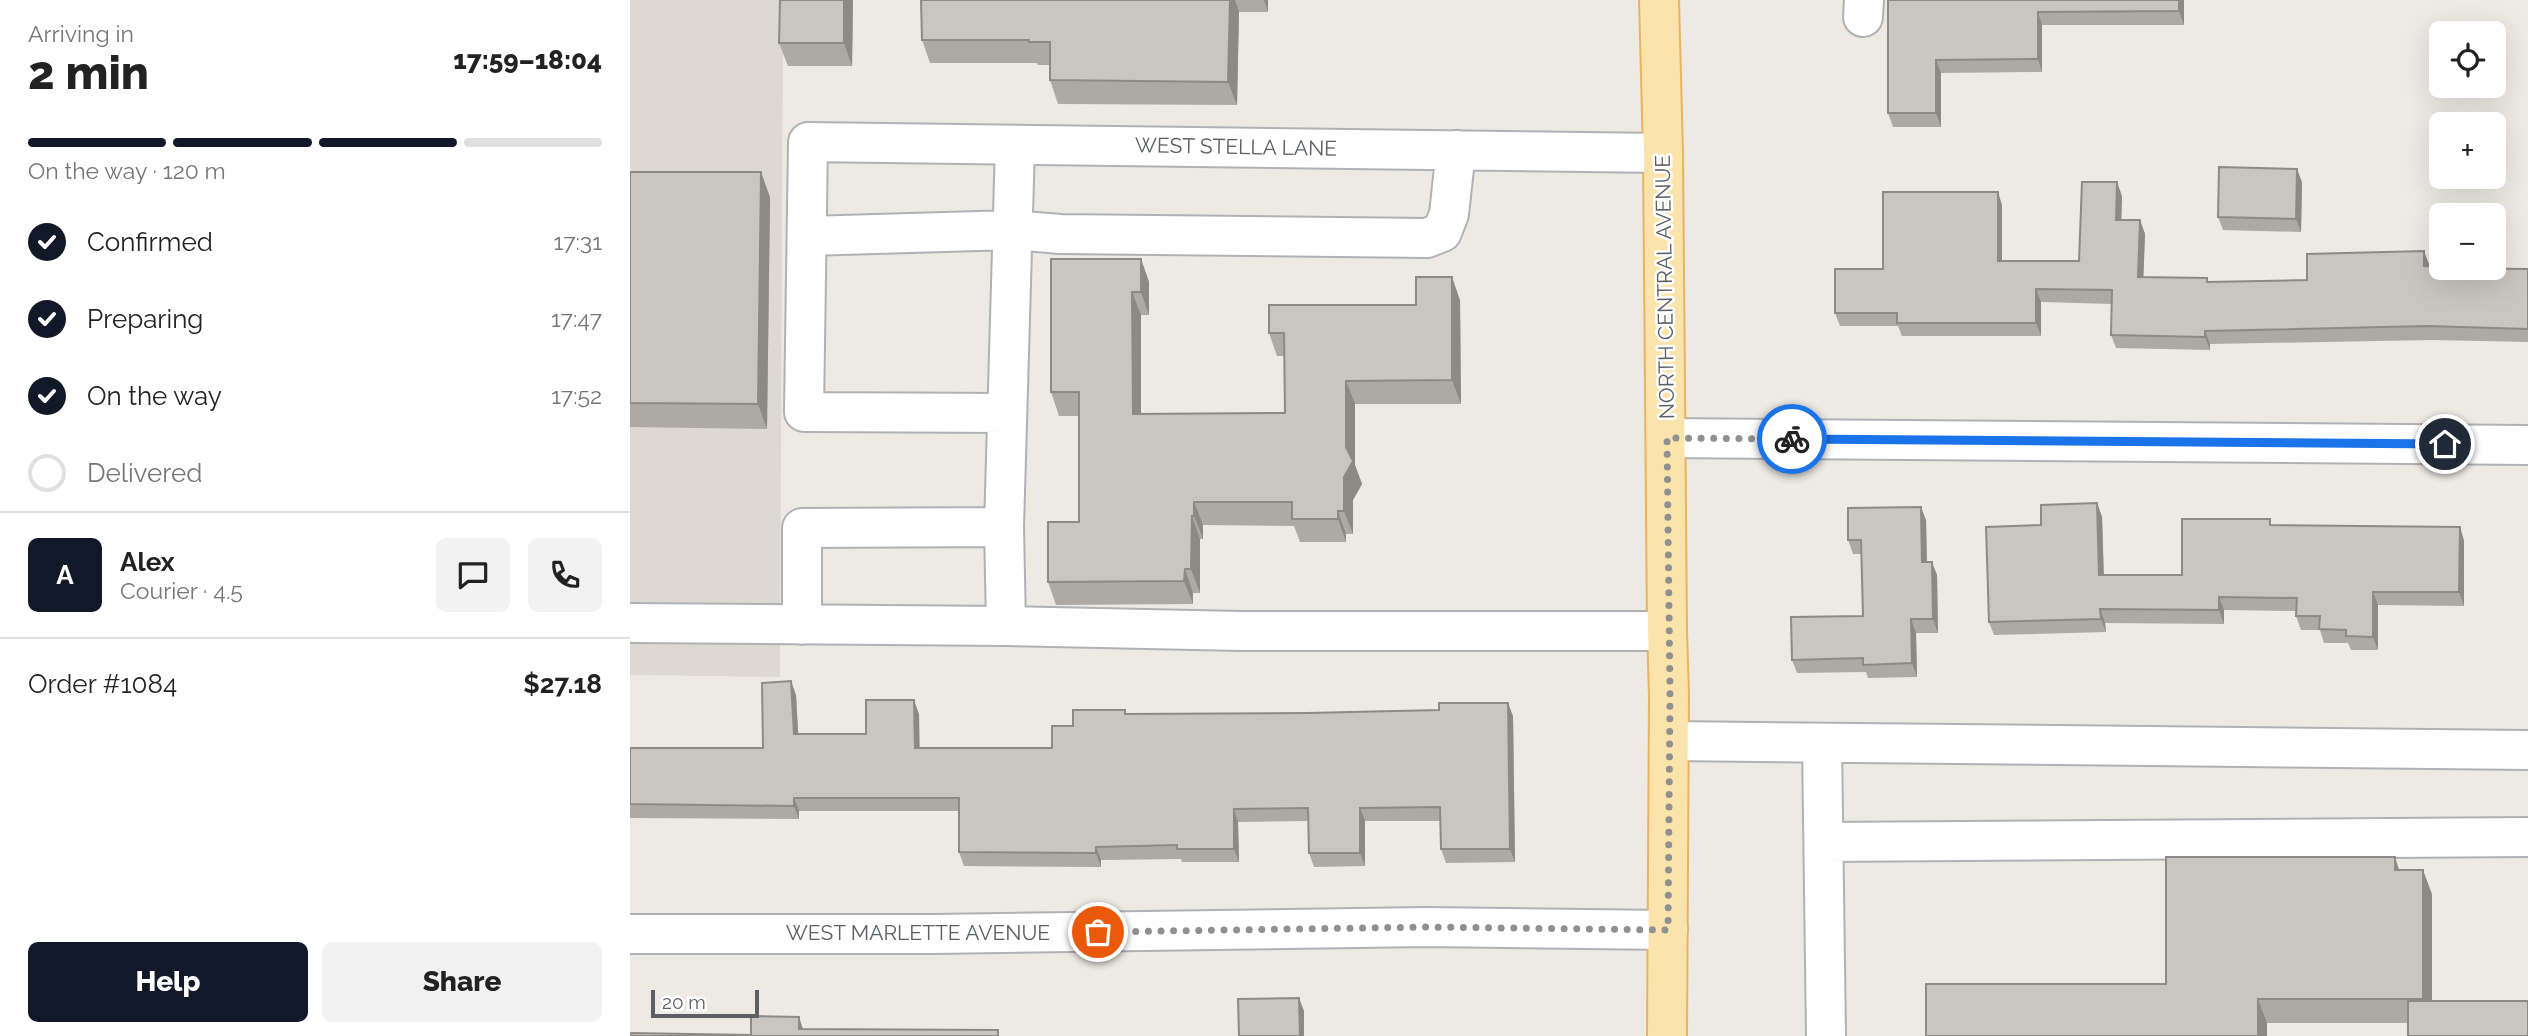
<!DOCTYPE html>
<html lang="en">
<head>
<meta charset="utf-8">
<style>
	:root { --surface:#fff; --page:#f2f2f2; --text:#222; --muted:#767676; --line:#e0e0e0; --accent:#111827 }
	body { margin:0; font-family:Raleway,sans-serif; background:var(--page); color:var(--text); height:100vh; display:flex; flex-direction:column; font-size:26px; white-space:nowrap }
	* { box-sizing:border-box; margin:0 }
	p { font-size:23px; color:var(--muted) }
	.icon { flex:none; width:38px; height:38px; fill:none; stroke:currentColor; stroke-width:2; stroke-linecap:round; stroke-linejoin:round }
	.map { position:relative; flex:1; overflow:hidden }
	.sheet { display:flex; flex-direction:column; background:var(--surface); width:630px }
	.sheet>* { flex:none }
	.buttons { position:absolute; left:1799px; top:21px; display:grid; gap:14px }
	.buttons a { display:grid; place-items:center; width:77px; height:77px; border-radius:10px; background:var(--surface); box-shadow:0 7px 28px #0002; font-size:35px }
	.scale { position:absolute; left:21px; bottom:18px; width:108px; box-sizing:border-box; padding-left:7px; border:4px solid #5c6063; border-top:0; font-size:19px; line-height:24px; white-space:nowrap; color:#5c6063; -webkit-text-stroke:5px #fff; paint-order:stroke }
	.pin { position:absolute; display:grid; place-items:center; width:60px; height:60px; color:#fff; margin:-30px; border:4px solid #fff; border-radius:50%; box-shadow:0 2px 7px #0007 }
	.courier { position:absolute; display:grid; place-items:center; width:70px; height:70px; margin:-35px; border:5px solid #1a73e8; border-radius:50%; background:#fff; color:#222; box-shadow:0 2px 9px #0007 }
	.summary em { font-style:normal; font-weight:800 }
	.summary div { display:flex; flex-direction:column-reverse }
	.summary { display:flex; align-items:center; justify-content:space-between; height:119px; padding:0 28px }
	h1 { font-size:46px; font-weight:800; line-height:52px }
	.bar { display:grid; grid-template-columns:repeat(4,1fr); gap:10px 7px; align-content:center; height:84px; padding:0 28px }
	.bar i { height:9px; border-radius:5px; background:var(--line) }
	.bar .current { background:var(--accent) }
	.bar p { grid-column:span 4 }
	.line { display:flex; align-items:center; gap:18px; padding:0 28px; border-top:2px solid var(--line) }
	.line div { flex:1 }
	.round { display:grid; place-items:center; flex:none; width:74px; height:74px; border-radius:10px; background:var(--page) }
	ol { padding:0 28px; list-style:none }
	li { display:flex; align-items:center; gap:21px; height:77px }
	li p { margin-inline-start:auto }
	li .icon { padding:7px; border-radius:50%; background:var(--accent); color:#fff; stroke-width:4 }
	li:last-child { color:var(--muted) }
	li i { width:38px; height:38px; border:4px solid var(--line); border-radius:50% }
	.primary-button { display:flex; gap:14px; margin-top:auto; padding:14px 28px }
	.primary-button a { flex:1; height:80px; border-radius:10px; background:var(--accent); color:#fff; font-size:28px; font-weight:800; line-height:80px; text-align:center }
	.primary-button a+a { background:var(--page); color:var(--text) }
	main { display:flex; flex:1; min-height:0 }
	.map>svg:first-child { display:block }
</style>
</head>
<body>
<main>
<section class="sheet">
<div class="summary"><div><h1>2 min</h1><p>Arriving in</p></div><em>17:59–18:04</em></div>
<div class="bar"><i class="current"></i><i class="current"></i><i class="current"></i><i></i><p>On the way · 120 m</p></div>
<ol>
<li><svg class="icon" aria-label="check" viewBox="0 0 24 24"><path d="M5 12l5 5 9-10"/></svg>Confirmed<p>17:31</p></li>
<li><svg class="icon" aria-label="check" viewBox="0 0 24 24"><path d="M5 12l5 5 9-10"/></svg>Preparing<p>17:47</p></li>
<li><svg class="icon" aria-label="check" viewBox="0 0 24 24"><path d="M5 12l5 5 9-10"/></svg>On the way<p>17:52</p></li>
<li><i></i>Delivered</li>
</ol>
<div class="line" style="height:126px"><b class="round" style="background:var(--accent);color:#fff">A</b><div><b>Alex</b><p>Courier · 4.5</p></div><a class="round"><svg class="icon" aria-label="chat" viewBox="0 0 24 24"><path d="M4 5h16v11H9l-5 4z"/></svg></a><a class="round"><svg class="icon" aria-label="phone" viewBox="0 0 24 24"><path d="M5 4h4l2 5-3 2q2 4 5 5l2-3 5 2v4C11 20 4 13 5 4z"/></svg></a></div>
<div class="line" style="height:91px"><div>Order #1084</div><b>$27.18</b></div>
<div class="primary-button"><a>Help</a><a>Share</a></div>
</section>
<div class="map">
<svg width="1898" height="1036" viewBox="0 0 1898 1036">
	<rect width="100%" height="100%" fill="#edeae4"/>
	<path fill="#ddd9d2" d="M0 0H153L150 677 0 675Z"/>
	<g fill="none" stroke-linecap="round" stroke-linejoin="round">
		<g stroke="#afb2b5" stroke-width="42">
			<path id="minor" d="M1233 17 1234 0
				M385 145 374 527 376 626 611 631H1037
				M177 236 383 230 430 234 797 238 812 232 819 214 826 150
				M377 413 174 412 178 142 1033 153
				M1036 438 1898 445
				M0 623 376 626
				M172 625V528L374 527
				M1039 741 1898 750
				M1192 743 1196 1036
				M1194 842 1898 837
				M0 934H304L796 927 1038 930"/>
		</g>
		<g stroke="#e9b361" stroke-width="42">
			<path id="major" d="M1029 0 1033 153 1037 631 1039 695 1037 1036"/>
		</g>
		<use href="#minor" stroke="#fff" stroke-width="38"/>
		<use href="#major" stroke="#fae4ac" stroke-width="38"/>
	</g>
	<path fill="#ada9a5" d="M223 0 222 66H158L149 43Z
		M291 0H638V12H609L607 105 428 104 420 80V65H408L407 63H300L292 40Z
		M1258 0H1554V25H1412V72L1311 73V127H1263L1258 113Z
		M0 172 140 197 137 429 0 427Z
		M1672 182 1671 232 1593 230 1588 217Z
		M1492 196 1491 220H1510L1515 234 1513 277 1577 278 1578 282 1677 280 1794 251 1799 267 1898 269V342L1802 340 1580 344V350L1486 348 1481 335 1482 304 1411 302V336H1272L1268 326H1210L1205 313 1253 269 1372 205V261H1449Z
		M511 259 519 282V315H511V414L655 413 654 356H647L639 333 786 305 830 300 831 404H725V465L732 484 723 500V534H716V542H670L664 526 573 525V539H570V593H563V604L426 605 418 582 449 522V416H429L421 392Z
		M1467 503 1472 517 1474 575H1552L1642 525 1830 527 1834 541V606L1748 605V650H1721L1718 643H1694L1690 630H1671L1666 616V611L1594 610V624L1475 623 1476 632 1364 635 1359 622 1411 525Z
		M1296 520 1297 562 1307 575 1308 633H1286L1287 677 1238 678 1236 672 1167 673 1162 660 1233 616 1232 554H1223L1218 540Z
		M166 695 168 734H236L289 714V748H422L443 726 495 710 496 714 883 716 885 862 816 863 811 849 810 821H735V866L684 867 679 853V821L608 822 609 862H552L551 859 471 860V867L334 866 329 852V811H169V819L0 818V748H133Z
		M1769 870 1802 894V1001L1778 1023H1637V1036L1536 984Z"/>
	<path fill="#8d8a86" d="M214 0H223L222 66 214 43Z
		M600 0H605L609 12 607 105 598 82Z
		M634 0H638V12Z
		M1549 0H1554V25L1549 11Z
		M1408 12 1412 25V72L1408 59Z
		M1306 60 1311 73V127L1306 113Z
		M1667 169 1672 182 1671 232 1666 219Z
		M131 172 140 197 137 429 128 404Z
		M1487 182 1492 196 1491 233 1486 220Z
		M1368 192 1372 205V274L1368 261Z
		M1510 220 1515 234 1513 290 1508 277Z
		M1794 251 1799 264V280L1794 266Z
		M511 259 519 282V315L511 292Z
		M822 277 830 300 831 404 822 380Z
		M1406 289 1411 302V336L1406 323Z
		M502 292 511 315V437L503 414Z
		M1575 331 1580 344V350L1575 337Z
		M716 381 725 404V465L732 484 723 500V534L714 511V477L716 447Z
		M564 502 573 525V539L564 516Z
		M1467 503 1472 517 1474 588 1469 575Z
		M1291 507 1296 520 1297 575 1292 562Z
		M708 511 716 534V542L708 519Z
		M562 516 570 539V593L561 569Z
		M1830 527 1834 541V606L1829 592Z
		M1302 562 1307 575 1308 633 1303 619Z
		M555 569 563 593V604L554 581Z
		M1743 592 1748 605V650L1743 637Z
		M1589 597 1594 610V624L1589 610Z
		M1470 609 1475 623 1476 632 1471 619Z
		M1281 619 1286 633 1287 677 1282 663Z
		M161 681 166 695 169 747 164 734Z
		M284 700 289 714 290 762 285 748Z
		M878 703 883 716 885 862 880 849Z
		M164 798 169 811V819L164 806Z
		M730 808 735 821V866L730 853Z
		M604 809 608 822 609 862 604 849Z
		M466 847 471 860V867L466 853Z
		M1765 857 1773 882 1765 870Z
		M1793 870 1802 894V1023L1793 999Z
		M669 998 674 1011V1036H670Z
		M1628 999 1637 1023V1036H1628Z
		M169 1017 175 1035 169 1029Z"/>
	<path fill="#c9c5c0" stroke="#8d8a86" stroke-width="2" d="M150 0H214V43H149Z
		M291 0H600L598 82 420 80V42H399V40H292Z
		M1258 0H1549V11L1408 12V59L1306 60V113H1258Z
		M1589 167 1667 169 1666 219 1588 217Z
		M0 172H131L128 404 0 403Z
		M1452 182H1487L1486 220H1510L1508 277 1577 278V282L1677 280V254L1794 251V266L1811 267V268L1898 269V329L1797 326 1575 331V337L1481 335 1482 290 1406 289V323H1267V313H1205V269H1253V192H1368V261H1449Z
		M421 259H511V292H502L503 414 655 413 654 333H639V305H786V277H822V380L716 381V447L723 461 714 477V511H708V519H662V502H564V516H562L561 569H555L554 581 418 582V522H449V392H421Z
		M1467 503 1469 575H1552V519H1640V525L1830 527 1829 592H1743V637L1716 636V630L1689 629 1690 616H1666L1667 598 1589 597V610L1470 609 1471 619 1359 622 1356 527 1411 525V505Z
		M1291 507 1292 562H1302L1303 619H1281L1282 663 1233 665V658L1162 660 1161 617 1233 616 1231 540H1218V508Z
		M161 681 164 734H236V700H284L285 748H422V726H443V710H495V714L677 713 809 710V703H878L880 849H811L810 807 730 808V853H679L678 808 604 809V849H547V845L466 847V853L329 852V798H164V806L0 804V748H133L132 683Z
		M1536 857H1765V870H1793V999H1628V1036H1296V984H1536Z
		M669 998 670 1036H609L608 999Z
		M1778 1001H1898V1036H1778Z
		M121 1016 169 1017V1029L368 1030V1036H0V1033L121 1035Z"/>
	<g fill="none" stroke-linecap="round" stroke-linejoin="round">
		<path stroke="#8f9090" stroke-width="7" stroke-dasharray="0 12.6" d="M468 932 796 927 1038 930 1040 695 1037 438 1162 439"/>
		<path stroke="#1a73e8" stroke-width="9" d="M1162 439 1815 444"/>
	</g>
	<g text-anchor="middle" stroke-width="5" stroke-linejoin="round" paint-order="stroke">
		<g font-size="21" fill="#5c6063" stroke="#fff">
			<text transform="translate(606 147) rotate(1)" y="7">WEST STELLA LANE</text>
			<text transform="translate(1035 287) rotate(-91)" y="7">NORTH CENTRAL AVENUE</text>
			<text x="288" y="940">WEST MARLETTE AVENUE</text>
		</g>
	</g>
</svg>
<div class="buttons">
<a><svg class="icon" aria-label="locate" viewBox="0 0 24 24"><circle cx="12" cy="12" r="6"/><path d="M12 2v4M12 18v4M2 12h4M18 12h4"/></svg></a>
<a>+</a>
<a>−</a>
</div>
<div class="scale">20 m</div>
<div class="pin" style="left:468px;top:932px;background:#ea580c"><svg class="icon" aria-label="bag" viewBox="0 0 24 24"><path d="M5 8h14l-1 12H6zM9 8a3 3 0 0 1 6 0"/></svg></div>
<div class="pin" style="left:1815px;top:444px;background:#1f2937"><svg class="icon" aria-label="home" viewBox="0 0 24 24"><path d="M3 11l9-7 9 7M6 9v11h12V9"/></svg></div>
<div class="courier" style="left:1162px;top:439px"><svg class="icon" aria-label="bike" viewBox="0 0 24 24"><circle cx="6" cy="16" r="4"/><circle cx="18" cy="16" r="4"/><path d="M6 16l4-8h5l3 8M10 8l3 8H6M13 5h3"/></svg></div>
</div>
</main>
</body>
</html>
